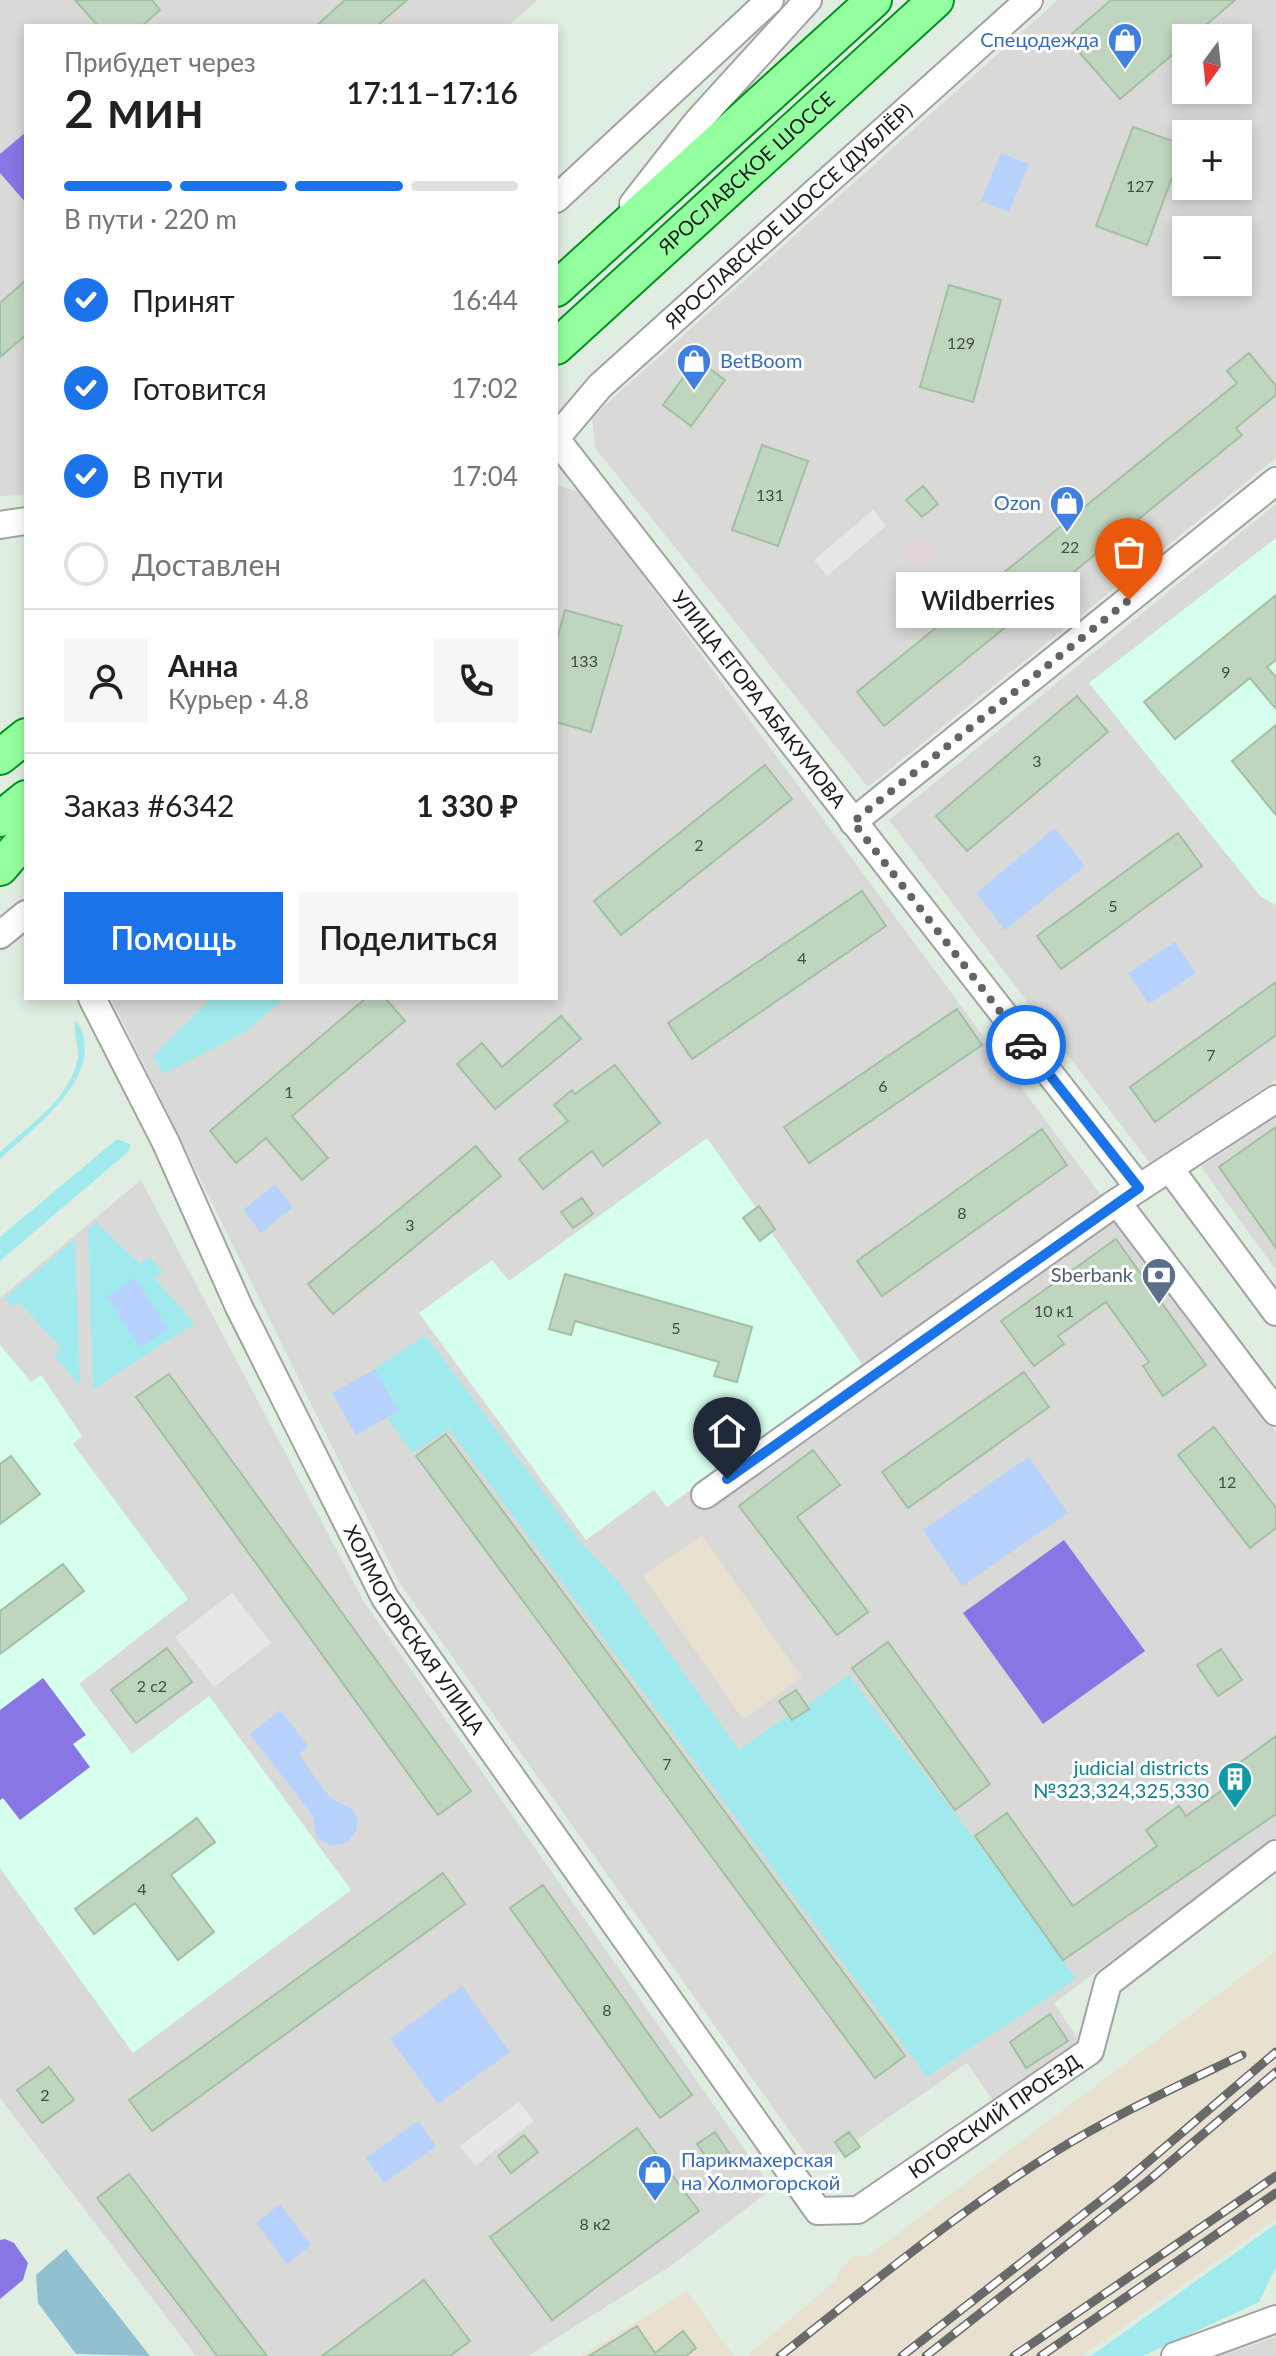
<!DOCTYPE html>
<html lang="ru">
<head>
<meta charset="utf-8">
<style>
	:root { --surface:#fff; --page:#f6f6f6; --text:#202124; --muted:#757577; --line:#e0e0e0; --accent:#1a73e8 }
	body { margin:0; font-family:Lato,sans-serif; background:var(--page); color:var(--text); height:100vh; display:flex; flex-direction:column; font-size:30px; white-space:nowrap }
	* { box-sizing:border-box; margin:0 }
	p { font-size:26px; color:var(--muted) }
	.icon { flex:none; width:44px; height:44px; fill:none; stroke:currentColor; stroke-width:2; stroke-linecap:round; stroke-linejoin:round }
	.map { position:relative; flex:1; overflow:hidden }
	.details { position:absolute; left:24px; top:24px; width:534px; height:976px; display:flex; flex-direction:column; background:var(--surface); border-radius:0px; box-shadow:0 4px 12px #0003 }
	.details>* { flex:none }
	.needle { width:52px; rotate:195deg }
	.controls { position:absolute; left:1172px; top:24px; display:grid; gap:16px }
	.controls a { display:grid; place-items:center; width:80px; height:80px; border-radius:0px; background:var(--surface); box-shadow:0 4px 12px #0003; font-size:40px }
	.pin { position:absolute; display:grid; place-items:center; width:68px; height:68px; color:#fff; margin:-82px -34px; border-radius:50% 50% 50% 0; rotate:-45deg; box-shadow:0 0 8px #0007 }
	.pin .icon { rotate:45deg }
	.courier { position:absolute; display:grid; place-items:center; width:80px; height:80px; margin:-40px; border:6px solid #1a73e8; border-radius:50%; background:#fff; color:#222; box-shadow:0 2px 10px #0007 }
	.bubble { position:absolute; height:56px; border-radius:0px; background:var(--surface); box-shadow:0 4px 12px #0003; font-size:26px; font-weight:600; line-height:56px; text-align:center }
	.overview em { font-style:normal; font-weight:600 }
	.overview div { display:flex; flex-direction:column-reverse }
	.overview { display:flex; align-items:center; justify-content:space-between; height:136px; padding:0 40px }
	h1 { font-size:52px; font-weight:600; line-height:60px }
	.bar { display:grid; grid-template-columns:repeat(4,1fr); gap:12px 8px; align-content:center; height:96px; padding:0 40px }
	.bar i { height:10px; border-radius:6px; background:var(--line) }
	.bar .selected { background:var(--accent) }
	.bar p { grid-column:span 4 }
	.line { display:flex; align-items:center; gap:20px; padding:0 40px; border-top:2px solid var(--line) }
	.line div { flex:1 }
	.round { display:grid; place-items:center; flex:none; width:84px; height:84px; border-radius:0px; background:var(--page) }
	ol { padding:0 40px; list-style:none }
	li { display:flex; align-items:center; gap:24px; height:88px }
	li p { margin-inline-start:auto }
	li .icon { padding:8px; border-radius:50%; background:var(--accent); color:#fff; stroke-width:4 }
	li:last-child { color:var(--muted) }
	li i { width:44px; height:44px; border:4px solid var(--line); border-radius:50% }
	.action { display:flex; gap:16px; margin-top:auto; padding:16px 40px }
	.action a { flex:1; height:92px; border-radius:0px; background:var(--accent); color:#fff; font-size:32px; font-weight:600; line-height:92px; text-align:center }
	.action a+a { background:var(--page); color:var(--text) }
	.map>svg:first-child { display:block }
</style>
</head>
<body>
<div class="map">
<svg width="1276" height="2356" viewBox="0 0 1276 2356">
	<rect width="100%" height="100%" fill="#e0eee2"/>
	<path fill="#d9d9d8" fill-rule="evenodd" d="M0 0H538L508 26H26V495L0 496Z
		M1058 0H1276V458L868 787 595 448 592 417ZM1186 38H1238V90H1186ZM1186 134H1238V186H1186ZM1186 230H1238V282H1186Z
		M556 485 581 492 1276 1432V1838L1054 2003 1080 2042 994 2102 967 2063 816 2168 399 1582 111 998H556Z
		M1276 504V1080L1150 1163 889 820Z
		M1276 1117V1270L1201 1167Z
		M141 1180 364 1602 772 2189 669 2267 528 2356H196L0 2098V1298Z
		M1276 2337V2356H1220Z"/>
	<path fill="#e8e1d1" d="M702 1535 802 1678 743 1719 643 1576Z
		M1276 1951V2219L1082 2356H747L835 2281 841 2267 855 2256H868Z
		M687 2291 734 2356H581Z"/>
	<path fill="#d7ffed" d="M1276 538V905L1261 897 1089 683Z
		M707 1138 756 1208 743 1218 760 1240 771 1232 862 1364 667 1507 654 1490 586 1540 419 1313 492 1260 509 1281Z
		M0 1345 31 1382 41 1375 82 1436 73 1444 188 1599 79 1684 132 1754 209 1696 351 1890 133 2053 0 1868Z"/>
	<path fill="#a0eaed" d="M212 998H284L247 1031 163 1074 153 1056Z
		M76 1020C111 1073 33 1128 0 1159V1152C28 1126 72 1098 78 1057 79 1045 72 1032 76 1020Z
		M117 1139 130 1144 129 1151 0 1261V1237Z
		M96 1222 140 1264 150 1257 163 1271 154 1278 195 1323 93 1390 88 1229Z
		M75 1239 80 1386 54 1355 61 1348 19 1302 12 1307 5 1298Z
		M425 1335 583 1545 621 1585 739 1750 789 1715 793 1720 809 1709 807 1705 849 1675C925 1777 1005 1874 1076 1979L927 2077 449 1429 412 1453 387 1418 398 1412 375 1369Z
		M1276 2224V2267L1259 2302 1143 2356H1091Z"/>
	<path fill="#91c1d1" d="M66 2249 150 2356 76 2354 38 2303 36 2275Z"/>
	<path fill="#b7d2fd" d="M1001 153 1029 164 1009 212 981 201Z
		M1055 828 1085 866 1005 930 976 893Z
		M1175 942 1196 973 1149 1004 1128 973Z
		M275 1184 293 1207 261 1233 243 1210Z
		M135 1278 168 1329 140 1347 107 1297Z
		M375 1369 399 1411 356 1435 332 1393Z
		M1029 1457 1068 1513 962 1586 923 1530Z
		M280 1710 308 1746 299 1754C307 1764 325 1795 334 1800 350 1809 361 1807 356 1831L346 1843 330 1846 317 1838 313 1816 250 1734Z
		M462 1986 510 2052 438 2104 390 2039Z
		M418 2121 436 2146 384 2183 366 2158Z
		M280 2204 311 2245 287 2264 256 2223Z"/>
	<path fill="#8776e4" d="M26 132V203L0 173V154Z
		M1064 1540 1145 1651 1043 1724 963 1613Z
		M43 1678 86 1735 73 1744 90 1767 20 1820 3 1798 0 1800V1710Z
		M5 2239 14 2243 28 2263 23 2280 0 2299V2240Z"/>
	<path fill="#e7e7e7" d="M873 510 886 526 827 576 814 560Z
		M232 1593 271 1643 214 1687 175 1637Z
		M519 2102 534 2121 475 2166 460 2146Z"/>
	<path fill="#e4d4db" d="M924 537 937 555 917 569 904 552Z"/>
	<path fill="#c0d5c0" stroke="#a2c0a1" stroke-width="2" d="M75 0H152L160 10 142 26H98Z
		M345 0H407L377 26H316Z
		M1111 0H1235L1191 38H1186V43L1120 99 1067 38Z
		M1133 127 1184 145 1147 245 1096 226Z
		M26 280V335L0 357V303Z
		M949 285 1001 300 973 402 920 387Z
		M1249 353 1276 386V395L1236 428 1242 435 884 726 857 692 1237 383 1227 371Z
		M697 359 725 380 691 426 663 405Z
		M762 445 808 461 778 546 732 530Z
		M923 486 938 504 922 517 906 500Z
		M1276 595V660L1267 667 1276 677V709L1250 678 1175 739 1144 702Z
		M565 610 622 626 591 732 556 722V643Z
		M1077 696 1108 732 967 851 936 816Z
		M1276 725V815L1232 761Z
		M765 765 792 799 621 935 594 901Z
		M1178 833 1202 866 1061 969 1037 936Z
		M862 891 886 926 692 1059 668 1023Z
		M1276 982V1035L1155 1122 1130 1087Z
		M366 998H385L405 1021 292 1116 328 1158 302 1180 266 1138 236 1163 210 1131Z
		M957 1009 982 1045 809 1163 784 1127Z
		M561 1016 581 1039 495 1109 457 1064 482 1043 502 1067Z
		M615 1065 660 1123 603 1166 592 1151 543 1189 519 1159 568 1121 554 1105 572 1090 575 1094Z
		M1276 1127V1248L1219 1167Z
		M1042 1129 1067 1165 882 1296 857 1261Z
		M476 1146 501 1176 333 1314 308 1284Z
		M582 1198 593 1214 573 1228 561 1212Z
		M759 1206 775 1229 760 1241 743 1218Z
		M1116 1239 1206 1365 1163 1396 1143 1366 1149 1362 1106 1302 1058 1336 1064 1344 1034 1366 1001 1321Z
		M565 1274 752 1327 737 1382 714 1376 719 1362 575 1321 571 1335 549 1329Z
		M1024 1372 1049 1407 908 1508 882 1472Z
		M169 1374 471 1791 438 1815 136 1397Z
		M1214 1427 1276 1508V1528L1250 1548 1178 1455Z
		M446 1434 905 2056 875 2078 416 1456Z
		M813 1450 840 1485 797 1517 868 1612 837 1635 739 1506Z
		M11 1456 40 1494 0 1524V1464Z
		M63 1564 84 1591 0 1654V1611Z
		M888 1642 990 1784 955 1810 852 1668Z
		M167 1648 192 1682 136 1723 111 1690Z
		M1221 1649 1242 1680 1218 1696 1197 1665Z
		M796 1690 809 1709 792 1720 779 1701Z
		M1276 1736V1814L1063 1960 975 1836 1007 1813 1073 1906 1157 1846 1146 1830 1179 1806 1186 1816 1245 1774 1238 1764Z
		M197 1818 215 1842 171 1875 214 1932 178 1960 135 1903 94 1934 75 1909Z
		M443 1873 465 1904 152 2131 129 2100Z
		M543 1885 692 2095 660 2118 510 1908Z
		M1050 2014 1068 2041 1026 2068 1010 2042Z
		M49 2067 74 2100 42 2123 17 2090Z
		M637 2128 699 2211 552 2320 490 2237Z
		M715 2132 731 2156 714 2168 697 2144Z
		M849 2132 860 2147 845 2157 835 2142Z
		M524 2135 538 2152 511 2173 498 2156Z
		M129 2174 267 2356H217L198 2330 97 2198Z
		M424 2280 470 2341 450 2356H322Z
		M637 2326 655 2353 683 2331 696 2348 686 2356H589Z"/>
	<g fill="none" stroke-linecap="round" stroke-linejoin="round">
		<g stroke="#a2a2a2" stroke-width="30">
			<g id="minor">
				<path d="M556 199 770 0"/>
				<path d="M633 204 697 122 808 0"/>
				<path id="s1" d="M556 438 600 386 1029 0"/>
				<path id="s2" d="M556 439 1139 1188"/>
				<path d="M0 525 26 521"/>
				<path d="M853 822 1276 481"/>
				<path d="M0 935 26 914"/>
				<path id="s3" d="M92 998 166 1143 239 1307 385 1598 818 2211 858 2210 1090 2051 1108 1983 1276 1854"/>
				<path d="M1170 1169 1276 1312"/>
				<path d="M1117 1202 1276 1412"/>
				<path d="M705 1495 1111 1206 1276 1099"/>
				<path d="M1175 2356 1276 2319"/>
			</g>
		</g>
		<g stroke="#00921e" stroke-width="38">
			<g id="major">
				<path d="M556 289 874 0"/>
				<path id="s4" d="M556 347 936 0"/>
				<path d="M0 757 26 736"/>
				<path d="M0 819 26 798"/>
				<path d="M0 868 26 838"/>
			</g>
		</g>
		<use href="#minor" stroke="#fff" stroke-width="26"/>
		<use href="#major" stroke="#93ff9f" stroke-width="34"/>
		<g stroke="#696969" stroke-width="9">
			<path id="rail" d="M780 2356C869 2286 957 2212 1053 2153 1114 2115 1178 2086 1242 2055
				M902 2356 1122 2184 1276 2052
				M926 2356 1148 2181 1276 2072
				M1014 2356 1276 2176
				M1041 2356 1276 2193"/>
		</g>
		<use href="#rail" stroke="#fff" stroke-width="6" stroke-dasharray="18" stroke-linecap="butt"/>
	</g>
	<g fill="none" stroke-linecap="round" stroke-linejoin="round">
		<path stroke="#606561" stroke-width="8" stroke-dasharray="0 14.4" d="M1026 1045 853 822 1129 600"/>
		<path stroke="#1a73e8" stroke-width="10" d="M727 1479 1139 1188 1026 1045"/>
	</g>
	<defs>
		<g id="shop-pin" transform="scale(1.8)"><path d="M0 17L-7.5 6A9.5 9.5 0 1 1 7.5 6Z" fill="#3f7fe0" stroke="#fff"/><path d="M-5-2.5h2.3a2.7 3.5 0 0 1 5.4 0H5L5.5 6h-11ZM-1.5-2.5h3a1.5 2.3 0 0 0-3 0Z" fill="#fff"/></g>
		<g id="bank-pin" transform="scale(1.8)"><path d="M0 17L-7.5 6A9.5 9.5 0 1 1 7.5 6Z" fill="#5c6f8a" stroke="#fff"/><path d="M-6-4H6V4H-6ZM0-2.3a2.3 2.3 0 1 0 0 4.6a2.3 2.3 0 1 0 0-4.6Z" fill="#fff"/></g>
		<g id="building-pin" transform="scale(1.8)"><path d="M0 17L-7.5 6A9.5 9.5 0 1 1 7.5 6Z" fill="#0f9aa8" stroke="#fff"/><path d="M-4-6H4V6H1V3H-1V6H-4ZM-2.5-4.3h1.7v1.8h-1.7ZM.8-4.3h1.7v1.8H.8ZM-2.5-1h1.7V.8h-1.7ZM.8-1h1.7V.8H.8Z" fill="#fff"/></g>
	</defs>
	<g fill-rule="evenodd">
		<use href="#shop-pin" x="1125" y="40"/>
		<use href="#shop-pin" x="694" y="361"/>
		<use href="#shop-pin" x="1067" y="503"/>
		<use href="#bank-pin" x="1159" y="1275"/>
		<use href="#building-pin" x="1235" y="1779"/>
		<use href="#shop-pin" x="655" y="2172"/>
	</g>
	<g text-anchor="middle" stroke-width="6" stroke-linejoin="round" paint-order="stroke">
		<g font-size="16" fill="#444a44">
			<text x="1140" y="192">127</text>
			<text x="961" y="349">129</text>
			<text x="770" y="501">131</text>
			<text x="1070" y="553">22</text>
			<text x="584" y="667">133</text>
			<text x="1226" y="678">9</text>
			<text x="1037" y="767">3</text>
			<text x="699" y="851">2</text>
			<text x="1113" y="912">5</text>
			<text x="802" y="964">4</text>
			<text x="1211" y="1061">7</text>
			<text x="883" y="1092">6</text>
			<text x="289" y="1098">1</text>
			<text x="962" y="1219">8</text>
			<text x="410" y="1231">3</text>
			<text x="1054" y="1317">10 к1</text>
			<text x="676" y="1334">5</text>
			<text x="1227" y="1488">12</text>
			<text x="152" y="1692">2 с2</text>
			<text x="667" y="1770">7</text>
			<text x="142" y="1895">4</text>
			<text x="607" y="2016">8</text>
			<text x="45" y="2101">2</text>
			<text x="595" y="2230">8 к2</text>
		</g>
		<g font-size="20" fill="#366cbe" stroke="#fff" text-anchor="end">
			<text x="1099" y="47">Спецодежда</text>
			<text x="720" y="368" text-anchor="start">BetBoom</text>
			<text x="1041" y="510">Ozon</text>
			<text x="681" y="2167" text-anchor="start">Парикмахерская<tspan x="681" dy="23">на Холмогорской</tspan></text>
		</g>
		<g font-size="20" fill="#1b1b1b" stroke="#fff">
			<text dy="7" stroke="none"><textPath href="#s4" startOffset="258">ЯРОСЛАВСКОЕ ШОССЕ</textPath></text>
			<text dy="7" stroke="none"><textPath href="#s1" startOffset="322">ЯРОСЛАВСКОЕ ШОССЕ (ДУБЛЁР)</textPath></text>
			<text dy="7" stroke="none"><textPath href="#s2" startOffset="330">УЛИЦА ЕГОРА АБАКУМОВА</textPath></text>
			<text dy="7" stroke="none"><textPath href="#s3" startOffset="710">ХОЛМОГОРСКАЯ УЛИЦА</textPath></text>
			<text dy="7" stroke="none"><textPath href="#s3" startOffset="1624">ЮГОРСКИЙ ПРОЕЗД</textPath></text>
		</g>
		<g font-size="20" fill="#4e5e75" stroke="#fff" text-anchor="end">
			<text x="1133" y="1282">Sberbank</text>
		</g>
		<g font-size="20" fill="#0d838f" stroke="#fff" text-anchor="end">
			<text x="1209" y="1775">judicial districts<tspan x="1209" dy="23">№323,324,325,330</tspan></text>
		</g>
	</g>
</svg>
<div class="controls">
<a><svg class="needle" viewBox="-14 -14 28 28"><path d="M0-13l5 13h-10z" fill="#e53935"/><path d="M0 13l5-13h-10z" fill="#757577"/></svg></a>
<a>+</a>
<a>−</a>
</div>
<div class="pin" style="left:1129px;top:600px;background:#ea580c"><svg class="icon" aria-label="bag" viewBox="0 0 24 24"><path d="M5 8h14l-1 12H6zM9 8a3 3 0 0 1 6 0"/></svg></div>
<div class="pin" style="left:727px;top:1479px;background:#1f2937"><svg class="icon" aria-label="home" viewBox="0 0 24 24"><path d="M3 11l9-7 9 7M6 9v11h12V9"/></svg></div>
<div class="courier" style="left:1026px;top:1045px"><svg class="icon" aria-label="car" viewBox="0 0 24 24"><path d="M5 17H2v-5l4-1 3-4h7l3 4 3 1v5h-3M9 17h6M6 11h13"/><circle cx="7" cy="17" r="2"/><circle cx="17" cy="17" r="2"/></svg></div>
<div class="bubble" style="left:896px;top:572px;width:184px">Wildberries</div>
<section class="details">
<div class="overview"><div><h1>2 мин</h1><p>Прибудет через</p></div><em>17:11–17:16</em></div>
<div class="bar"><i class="selected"></i><i class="selected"></i><i class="selected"></i><i></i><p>В пути · 220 m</p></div>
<ol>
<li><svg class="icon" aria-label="check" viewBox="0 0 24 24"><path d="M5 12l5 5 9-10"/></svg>Принят<p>16:44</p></li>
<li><svg class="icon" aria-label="check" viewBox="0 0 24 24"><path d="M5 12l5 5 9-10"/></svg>Готовится<p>17:02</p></li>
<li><svg class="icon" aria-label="check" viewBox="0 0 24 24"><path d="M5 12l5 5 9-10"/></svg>В пути<p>17:04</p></li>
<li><i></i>Доставлен</li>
</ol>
<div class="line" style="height:144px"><a class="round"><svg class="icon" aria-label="person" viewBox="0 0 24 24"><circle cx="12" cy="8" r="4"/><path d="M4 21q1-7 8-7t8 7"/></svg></a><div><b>Анна</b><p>Курьер · 4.8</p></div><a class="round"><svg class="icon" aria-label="phone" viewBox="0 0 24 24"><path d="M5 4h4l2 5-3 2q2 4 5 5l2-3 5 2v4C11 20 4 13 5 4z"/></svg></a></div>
<div class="line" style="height:104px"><div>Заказ #6342</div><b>1 330 ₽</b></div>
<div class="action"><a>Помощь</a><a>Поделиться</a></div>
</section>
</div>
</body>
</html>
